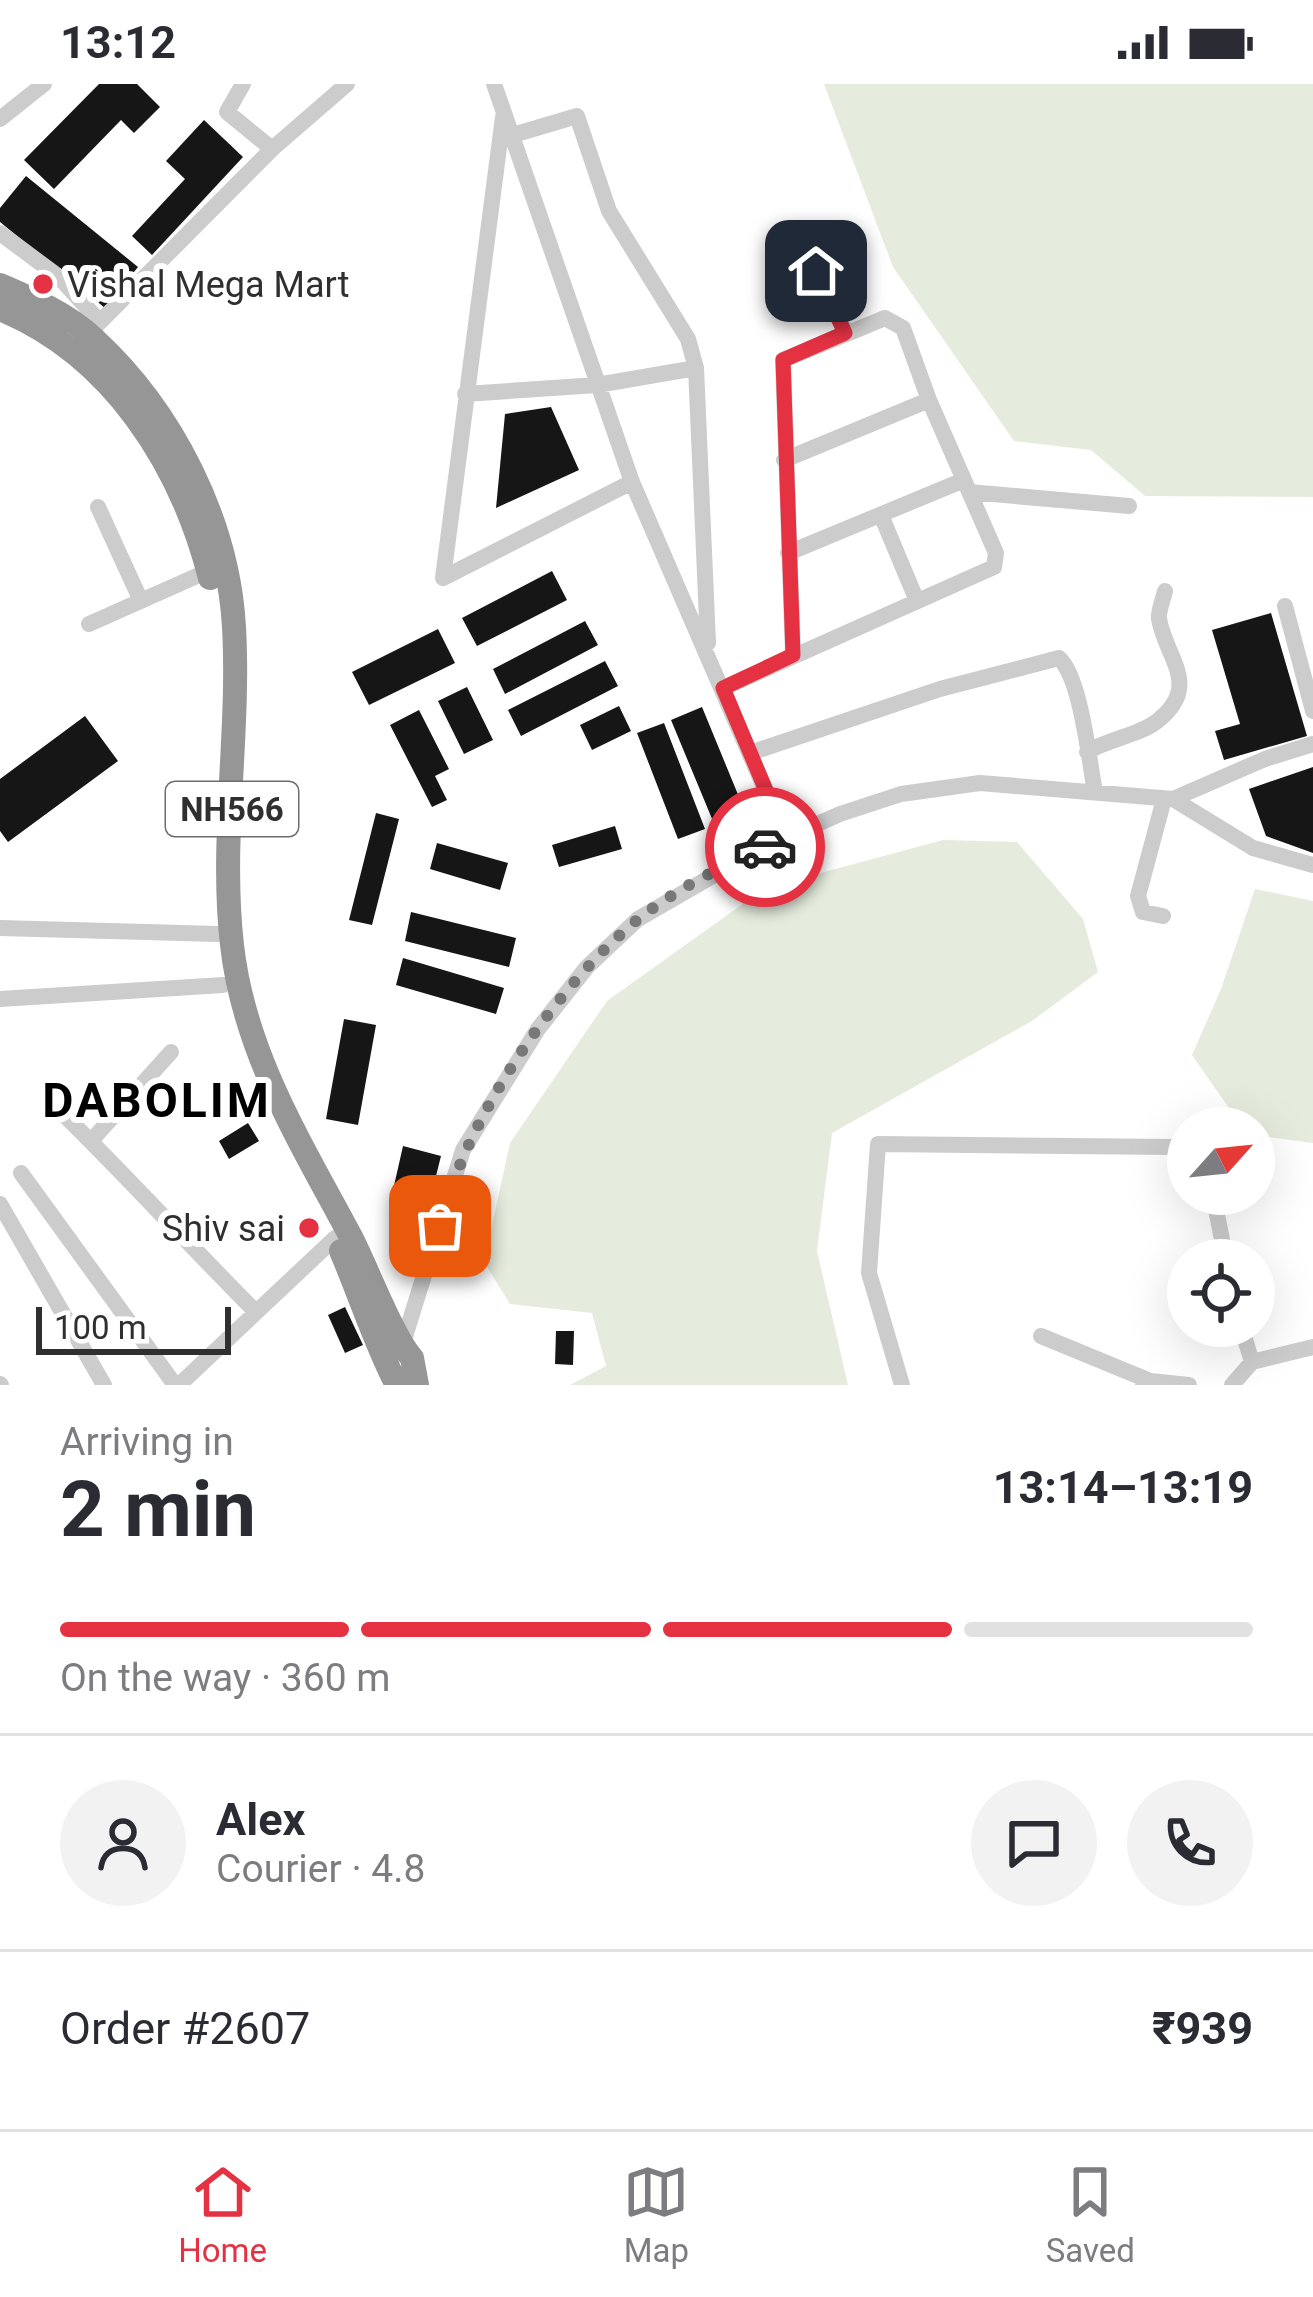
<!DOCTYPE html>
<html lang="en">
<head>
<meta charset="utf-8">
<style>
	:root { --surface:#fff; --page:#f2f2f3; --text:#2b2b33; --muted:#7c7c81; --line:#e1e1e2; --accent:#e43243 }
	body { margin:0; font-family:Roboto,sans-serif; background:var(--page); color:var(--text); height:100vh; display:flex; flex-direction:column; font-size:45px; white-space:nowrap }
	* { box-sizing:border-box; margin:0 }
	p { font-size:39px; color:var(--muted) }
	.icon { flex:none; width:66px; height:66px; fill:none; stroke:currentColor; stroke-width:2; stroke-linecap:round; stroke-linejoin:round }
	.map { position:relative; height:1301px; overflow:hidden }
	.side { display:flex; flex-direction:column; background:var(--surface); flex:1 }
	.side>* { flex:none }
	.needle { width:78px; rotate:63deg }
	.controls { position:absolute; left:1167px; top:1023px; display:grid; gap:24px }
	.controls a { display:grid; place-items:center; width:108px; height:108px; border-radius:50%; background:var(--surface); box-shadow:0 12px 48px #0002; font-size:60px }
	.scale { position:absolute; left:36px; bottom:30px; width:195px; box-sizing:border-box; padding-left:12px; border:6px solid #2f2f2f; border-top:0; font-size:33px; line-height:42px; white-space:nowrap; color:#2f2f2f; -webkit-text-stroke:9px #fff; paint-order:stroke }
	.pin { position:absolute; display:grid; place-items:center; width:102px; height:102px; color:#fff; margin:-51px; border-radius:24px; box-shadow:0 6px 18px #0006 }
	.courier { position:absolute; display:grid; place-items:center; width:120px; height:120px; margin:-60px; border:9px solid #e43243; border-radius:50%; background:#fff; color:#222; box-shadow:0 3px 15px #0007 }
	.headline em { font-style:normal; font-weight:700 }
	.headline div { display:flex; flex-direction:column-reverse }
	.headline { display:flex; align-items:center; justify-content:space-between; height:204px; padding:0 60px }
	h1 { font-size:78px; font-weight:700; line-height:90px }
	.bar { display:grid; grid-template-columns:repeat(4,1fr); gap:18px 12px; align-content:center; height:144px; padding:0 60px }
	.bar i { height:15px; border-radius:9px; background:var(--line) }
	.bar .active { background:var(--accent) }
	.bar p { grid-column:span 4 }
	.line { display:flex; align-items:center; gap:30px; padding:0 60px; border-top:3px solid var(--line) }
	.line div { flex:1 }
	.round { display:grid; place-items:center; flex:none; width:126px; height:126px; border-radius:63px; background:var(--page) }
	.status { display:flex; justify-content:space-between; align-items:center; height:84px; padding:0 60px; background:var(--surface); direction:ltr }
	.status svg { height:33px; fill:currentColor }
	.dock { display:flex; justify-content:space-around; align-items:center; height:168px; border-top:3px solid var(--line); background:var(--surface); font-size:33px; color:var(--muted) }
	.dock a { display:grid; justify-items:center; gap:6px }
	.dock .active { color:var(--accent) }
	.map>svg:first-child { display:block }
</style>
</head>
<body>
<div class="status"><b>13:12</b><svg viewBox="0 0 49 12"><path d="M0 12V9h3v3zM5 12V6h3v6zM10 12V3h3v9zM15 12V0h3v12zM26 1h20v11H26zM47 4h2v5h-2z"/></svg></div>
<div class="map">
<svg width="1313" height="1301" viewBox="0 0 1313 1301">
	<rect width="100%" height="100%" fill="#fff"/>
	<path fill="#e5ecdd" d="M824 0H1313V413L1145 412 1091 366 1014 357 893 183Z
		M943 756 1017 758 1083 835 1098 888 1032 937 832 1049 817 1167 848 1301H570L606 1282 592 1229 510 1220 484 1178 510 1059 607 917 765 804Z
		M1255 805 1313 817V1059L1254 1051V1044H1243L1192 971 1221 905Z"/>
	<path fill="#161616" d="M99 0H137L160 23 134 49 121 36 54 105 24 76Z
		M204 36 243 73 152 171 132 152 185 95 166 77Z
		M26 92 138 183 105 224 0 138V124Z
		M551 323 579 386 496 424 505 330Z
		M552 487 567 516 477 562 462 534Z
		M1271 529 1307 652 1224 676 1215 647 1240 640 1212 546Z
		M585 537 598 561 505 610 493 585Z
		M438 545 455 579 369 621 352 588Z
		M605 577 618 602 521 652 508 626Z
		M467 603 493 656 464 670 438 617Z
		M619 622 631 647 592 666 580 641Z
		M702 623 746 730 715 742 671 636Z
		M419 626 449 685 435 692 447 716 432 723 390 641Z
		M85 632 118 677 8 758 0 747V695Z
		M664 639 705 745 678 755 637 649Z
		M1313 683V769L1266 752 1249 705Z
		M376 729 399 735 372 841 349 836Z
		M615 742 622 765 559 783 552 761Z
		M437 759 508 779 500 806 430 785Z
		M411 828 516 854 509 883 405 857Z
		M403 874 504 904 496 930 396 901Z
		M344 935 376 941 358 1041 326 1035Z
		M248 1039 259 1057 229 1075 219 1057Z
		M403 1062 441 1072 428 1124 391 1115Z
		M345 1223 363 1261 345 1269 328 1231Z
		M556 1247H574L573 1281 555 1280Z"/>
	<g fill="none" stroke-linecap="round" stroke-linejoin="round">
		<path stroke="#ccc" stroke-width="16" d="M243 0 227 28 272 65
			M494 0 632 398 786 754
			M503 33 443 494 632 398
			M0 35 44 0
			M513 51 577 32 609 127 688 255 696 284 708 559
			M0 149 59 193 100 238
			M816 187 846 249
			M88 250 272 65 347 0
			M465 310 597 301 696 284
			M784 376 929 316
			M969 408 1129 422
			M98 423 141 517
			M881 431 917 517
			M788 469 964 396
			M1285 522 1313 627
			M89 540 208 487
			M723 604 994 483 996 469 929 316 903 244 885 234 783 276 793 571
			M1087 668C1108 655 1137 652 1156 638 1203 602 1166 575 1159 535 1158 527 1163 516 1165 507
			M750 669 940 605 1059 574C1081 594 1089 677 1095 708
			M1173 715 1253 764 1313 781
			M1163 832 1143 828 1138 812 1164 715
			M0 844 218 850
			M0 915 223 901
			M57 1024C125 1090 188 1160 255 1227
			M91 1057 171 968
			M21 1089 175 1301
			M1213 1110 1226 1176
			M0 1120 104 1301
			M1241 1242 1252 1278
			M1041 1252 1150 1297
			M403 1259 463 1066 538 945 587 883 638 835 754 768 840 730 901 710 980 699 1173 715 1265 675 1313 660
			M0 1300 1 1301
			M1143 1300 1150 1297 1189 1301
			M179 1301 335 1154
			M902 1301 869 1189 878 1060 1174 1063 1188 1070
			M1232 1301 1252 1278 1313 1263"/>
		<path stroke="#969696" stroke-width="24" d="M0 201C33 215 68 230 94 255 172 327 228 436 234 543 240 649 220 756 232 861 244 969 301 1059 351 1153 366 1182 394 1255 412 1274L417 1301
			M0 225C112 271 181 380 210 494
			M341 1167C360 1211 376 1262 397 1301"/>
	</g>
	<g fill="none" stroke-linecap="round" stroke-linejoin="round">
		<path stroke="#787878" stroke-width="12" stroke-dasharray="0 21.6" d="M440 1142C464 1038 554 904 637 836 673 807 722 782 765 763"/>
		<path stroke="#e43243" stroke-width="15" d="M765 763 786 754 723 604 793 571 783 276 845 249 816 187"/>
	</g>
	<g fill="#e43243" stroke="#fff" stroke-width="4.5">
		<circle cx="43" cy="200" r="12"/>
		<circle cx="309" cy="1144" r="12"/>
	</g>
	<g text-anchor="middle" stroke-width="12" stroke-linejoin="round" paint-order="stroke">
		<rect fill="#fff" stroke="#6d6d6d" stroke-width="3" x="166" y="698" width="132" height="54" rx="9"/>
		<g font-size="33" font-weight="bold" fill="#2f2f2f">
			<text x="232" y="737">NH566</text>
		</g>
		<g font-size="36" fill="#2f2f2f" stroke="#fff" text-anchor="start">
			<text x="67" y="213">Vishal Mega Mart</text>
			<text x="285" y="1157" text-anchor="end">Shiv sai</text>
		</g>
		<g font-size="48" font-weight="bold" letter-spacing="3" fill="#000" stroke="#fff">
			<text x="157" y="1033">DABOLIM</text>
		</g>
	</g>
</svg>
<div class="controls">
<a><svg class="needle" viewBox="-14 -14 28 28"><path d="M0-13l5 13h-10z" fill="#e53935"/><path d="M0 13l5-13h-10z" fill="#7c7c81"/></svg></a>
<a><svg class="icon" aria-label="locate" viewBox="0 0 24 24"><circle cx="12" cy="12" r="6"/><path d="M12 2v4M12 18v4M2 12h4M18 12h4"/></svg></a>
</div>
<div class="scale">100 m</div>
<div class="pin" style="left:440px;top:1142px;background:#ea580c"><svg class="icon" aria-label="bag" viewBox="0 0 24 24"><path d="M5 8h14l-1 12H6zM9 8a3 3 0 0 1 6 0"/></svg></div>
<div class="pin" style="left:816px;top:187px;background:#1f2937"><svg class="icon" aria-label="home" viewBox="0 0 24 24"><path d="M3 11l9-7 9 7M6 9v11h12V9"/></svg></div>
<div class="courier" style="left:765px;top:763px"><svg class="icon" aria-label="car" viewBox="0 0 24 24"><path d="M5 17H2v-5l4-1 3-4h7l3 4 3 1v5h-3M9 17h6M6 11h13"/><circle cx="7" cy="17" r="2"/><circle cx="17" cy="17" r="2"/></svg></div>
</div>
<section class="side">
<div class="headline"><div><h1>2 min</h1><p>Arriving in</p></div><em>13:14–13:19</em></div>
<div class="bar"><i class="active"></i><i class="active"></i><i class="active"></i><i></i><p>On the way · 360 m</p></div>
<div class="line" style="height:216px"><a class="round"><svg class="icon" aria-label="person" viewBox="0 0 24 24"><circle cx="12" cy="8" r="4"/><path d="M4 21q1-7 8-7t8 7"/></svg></a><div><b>Alex</b><p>Courier · 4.8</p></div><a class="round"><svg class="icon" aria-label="chat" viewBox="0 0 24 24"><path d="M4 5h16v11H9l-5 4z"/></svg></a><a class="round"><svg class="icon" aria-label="phone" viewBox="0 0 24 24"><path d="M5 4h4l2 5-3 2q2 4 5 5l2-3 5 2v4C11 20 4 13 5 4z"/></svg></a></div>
<div class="line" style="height:156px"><div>Order #2607</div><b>₹939</b></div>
</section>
<nav class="dock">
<a class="active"><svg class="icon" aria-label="home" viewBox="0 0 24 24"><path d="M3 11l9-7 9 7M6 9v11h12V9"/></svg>Home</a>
<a><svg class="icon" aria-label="map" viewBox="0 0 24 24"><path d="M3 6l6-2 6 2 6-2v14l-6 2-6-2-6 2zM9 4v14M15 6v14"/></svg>Map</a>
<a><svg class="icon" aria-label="saved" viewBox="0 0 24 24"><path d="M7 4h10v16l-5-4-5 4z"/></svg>Saved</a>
</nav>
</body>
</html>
